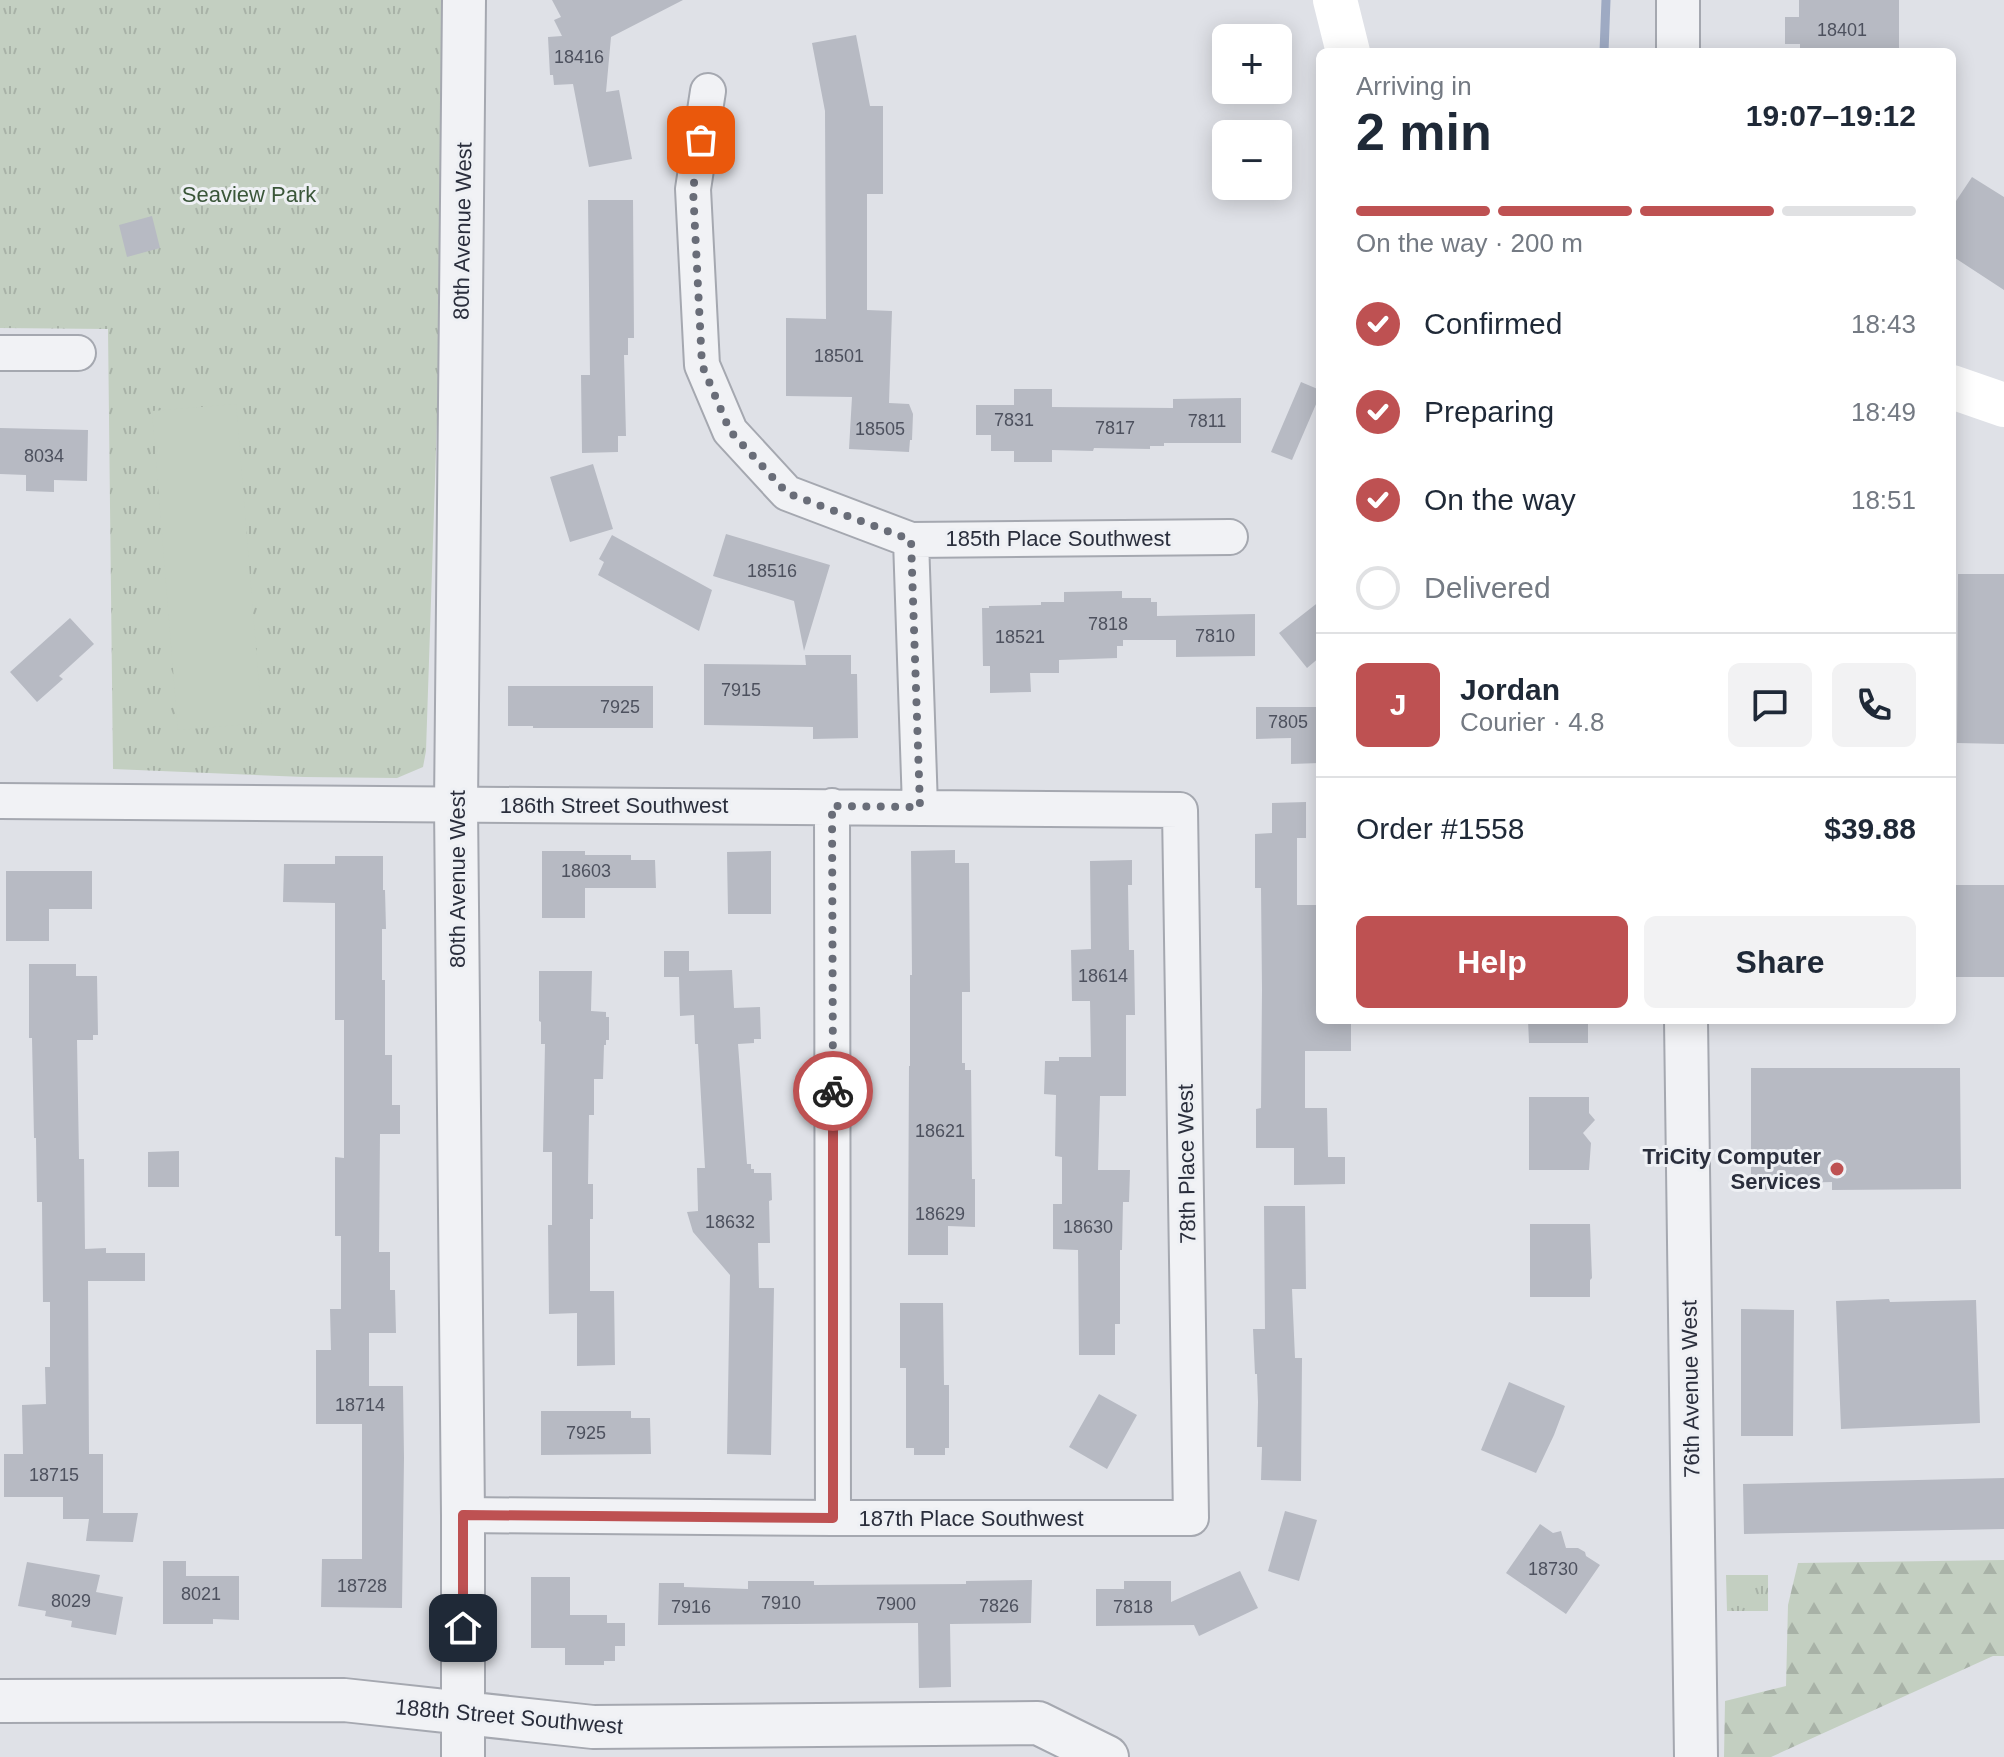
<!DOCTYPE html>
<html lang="en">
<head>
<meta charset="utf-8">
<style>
	:root { --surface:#fff; --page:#f2f2f3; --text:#1f2937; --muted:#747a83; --line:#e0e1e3; --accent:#be5152 }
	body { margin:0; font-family:Helvetica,sans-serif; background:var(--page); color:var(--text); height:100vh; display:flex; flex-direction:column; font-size:30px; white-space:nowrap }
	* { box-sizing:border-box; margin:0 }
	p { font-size:26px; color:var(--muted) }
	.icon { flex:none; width:44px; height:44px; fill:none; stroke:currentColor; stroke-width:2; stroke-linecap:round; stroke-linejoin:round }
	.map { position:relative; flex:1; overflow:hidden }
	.sheet { position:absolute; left:1316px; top:48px; width:640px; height:976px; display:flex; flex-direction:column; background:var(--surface); border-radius:12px; box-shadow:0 4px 20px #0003 }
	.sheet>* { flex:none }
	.fabs { position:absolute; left:1212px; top:24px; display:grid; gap:16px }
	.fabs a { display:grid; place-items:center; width:80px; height:80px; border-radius:12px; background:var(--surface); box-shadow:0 4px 20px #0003; font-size:40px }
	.pin { position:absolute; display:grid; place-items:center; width:68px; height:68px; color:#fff; margin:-34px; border-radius:16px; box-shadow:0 4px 12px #0006 }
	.courier { position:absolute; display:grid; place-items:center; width:80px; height:80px; margin:-40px; border:6px solid #be5152; border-radius:50%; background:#fff; color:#222; box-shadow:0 2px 10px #0007 }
	.overview em { font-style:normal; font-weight:700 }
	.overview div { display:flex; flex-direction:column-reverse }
	.overview { display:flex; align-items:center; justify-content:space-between; height:136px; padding:0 40px }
	h1 { font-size:52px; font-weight:700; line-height:60px }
	.bar { display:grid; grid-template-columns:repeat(4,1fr); gap:12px 8px; align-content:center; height:96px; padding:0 40px }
	.bar i { height:10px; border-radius:6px; background:var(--line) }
	.bar .active { background:var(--accent) }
	.bar p { grid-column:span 4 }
	.line { display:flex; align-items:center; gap:20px; padding:0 40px; border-top:2px solid var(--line) }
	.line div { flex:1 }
	.round { display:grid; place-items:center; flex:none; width:84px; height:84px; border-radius:12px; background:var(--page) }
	ol { padding:0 40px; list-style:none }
	li { display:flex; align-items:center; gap:24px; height:88px }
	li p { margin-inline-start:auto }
	li .icon { padding:8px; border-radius:50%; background:var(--accent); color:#fff; stroke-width:4 }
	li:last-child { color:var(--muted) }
	li i { width:44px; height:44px; border:4px solid var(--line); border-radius:50% }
	.cta { display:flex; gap:16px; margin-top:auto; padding:16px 40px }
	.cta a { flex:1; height:92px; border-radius:12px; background:var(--accent); color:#fff; font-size:32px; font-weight:700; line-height:92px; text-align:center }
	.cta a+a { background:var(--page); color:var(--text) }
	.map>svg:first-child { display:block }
</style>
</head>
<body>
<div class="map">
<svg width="2004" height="1757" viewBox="0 0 2004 1757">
	<defs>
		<pattern id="forest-firs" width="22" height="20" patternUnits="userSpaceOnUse" patternTransform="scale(2)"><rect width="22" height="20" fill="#c3cfc1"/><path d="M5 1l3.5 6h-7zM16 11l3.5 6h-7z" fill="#a8b2a7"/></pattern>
		<pattern id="park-tufts" width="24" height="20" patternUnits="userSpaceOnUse" patternTransform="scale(2)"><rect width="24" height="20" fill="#c3cfc1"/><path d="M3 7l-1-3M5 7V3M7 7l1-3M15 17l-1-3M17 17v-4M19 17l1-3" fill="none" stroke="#a8b2a7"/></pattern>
	</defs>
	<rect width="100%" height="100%" fill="#dfe1e7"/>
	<path fill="url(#forest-firs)" d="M2004 1560V1656H1993L1771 1757H1724L1725 1701 1786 1686 1788 1605 1798 1563Z"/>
	<path fill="url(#park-tufts)" d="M0 0H451L426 751 423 767 397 778 304 777 113 769 108 329 0 328Z
		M1726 1575H1768V1611H1727Z"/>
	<path fill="#c3cfc1" d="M236 404 262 723 178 730 152 411Z"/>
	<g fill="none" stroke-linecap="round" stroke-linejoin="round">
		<path stroke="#9eaac3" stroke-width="9" d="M1604 52 1606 0"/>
	</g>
	<path fill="#b7bac3" d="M552 0H683L611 37 606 92 619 90 632 159 589 167 573 84 554 85 553 75H550L548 37 562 36 554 20 561 17Z
		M1799 0H1899V52H1800V44H1785V17H1799Z
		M856 35 870 106H883V194H867V310L892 311 889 403 909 404 913 414 912 440H910L909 452 849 449 852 397 786 396V318L826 319 825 111 812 43Z
		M1972 177 2004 197V290L1952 256V207Z
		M588 200H633L634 338H628V355H624L626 436H618V452L582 453 581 375H590Z
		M152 216 160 248 127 257 119 225Z
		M1301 382 1320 390V395L1292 460 1271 452Z
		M1014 389H1052V407L1173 408V399L1241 398V443H1164V446H1150V449L1094 448 1093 451 1052 450V462H1014V451H991V435H976V405H1014Z
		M0 428 88 430 87 481 54 480V492L26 491V475L0 474Z
		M593 464 613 529 570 542 550 477Z
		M726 534 830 565 804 651 794 601 713 576Z
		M612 535 712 590 699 631 598 575 604 562 599 559Z
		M1958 574H2004V744L1957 743Z
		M1122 591V598H1151V602H1157V616L1255 614V656L1176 657V640H1123V646H1117V658L1059 660V673H1030L1031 692 990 693V666H983L982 608H989V606L1041 605V602H1064V592Z
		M1320 601V657L1307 668 1279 633Z
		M70 618 94 644 59 676 63 679 37 702 10 672Z
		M805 655H851V674H857L858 738 813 739V727L704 725V664L806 665Z
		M508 686H653V728H533V726H508Z
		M1256 707H1320V763L1291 764V738L1256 739Z
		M1306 802V838H1297V905H1320V1020H1351V1051H1305V1108H1327L1328 1157H1345V1184L1294 1185V1148H1256V1109L1261 1108 1262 990 1261 888H1255V834L1272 833V803Z
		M955 850V863H969L970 992H962V1063H965V1070H971L972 1179H975V1227L948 1226V1255H908L909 1066H910V975H912L911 851Z
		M542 851H585V855H631V860H655L656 888H585V918H542Z
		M771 851V914H728L727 852Z
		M335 856H383V890H385L386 929H382V980H385V1055H392V1105H400V1134H380L379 1252H390V1290H395L396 1333H369V1386H403L404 1458 402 1608 321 1607 322 1559H362V1424H316V1350H331L330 1309H341V1236H335V1157L344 1158V1020H335V903L283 902 284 864H335Z
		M1132 860V885H1128L1129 950H1134L1135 1015H1126V1096H1100L1098 1170H1130L1129 1202H1123L1122 1250H1120V1324H1115V1355H1079L1078 1250 1053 1249V1204H1062V1157L1055 1156 1056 1095 1044 1094 1045 1061H1059V1057H1091L1090 1001H1072L1071 950 1091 949 1090 861Z
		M6 871H92V909H49V941H6Z
		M1952 885H2004V977H1952Z
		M664 951H689V971L732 970 734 1008 760 1007 761 1039H754V1043L738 1044 747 1164H751V1169H754V1173H771L772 1200 769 1201 770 1243H758L759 1288H774L771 1455 727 1454 730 1275 693 1232 687 1212 698 1211 697 1168H705L698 1044H695L694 1015 680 1016 679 977H664Z
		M29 964H76V976H97L98 1035H93V1040H77L79 1159H84L85 1249 106 1248V1253H145V1281H88L89 1454H103V1513H138L133 1542 86 1541 89 1519H63V1497H4V1454H23L22 1405 46 1404 45 1367H50V1302H43L42 1202H37L36 1138H34L32 1038H29Z
		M539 971H592L591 1011 606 1012V1017H609V1040H606V1045H604L603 1079H594V1115H589L588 1184H593V1219H590V1291H614L615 1365 577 1366V1313L549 1314 548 1225H552V1152H543L545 1044H541V1022L539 1021Z
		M1528 1020H1588V1043H1529Z
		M1751 1068H1960L1961 1189 1832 1190V1182L1794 1183V1190H1751Z
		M1529 1097H1589V1113L1595 1120 1583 1133 1591 1143 1589 1170H1529Z
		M179 1151V1187H148V1152Z
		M1264 1206H1305L1306 1289H1292L1295 1358H1302L1301 1481 1261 1480 1262 1447H1257L1258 1402 1257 1374H1255L1253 1329H1265Z
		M1530 1224H1590L1592 1278 1590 1280V1297H1530Z
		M1889 1299 1890 1302 1976 1300 1980 1423 1841 1429 1836 1301Z
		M900 1303H943L944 1385H949V1448H945V1455H914V1448H906V1368H900Z
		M1741 1309 1794 1310 1793 1436H1741Z
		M1509 1382 1565 1406 1554 1435 1536 1473 1481 1450Z
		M1099 1394 1137 1415 1107 1469 1069 1447Z
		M541 1411H631V1418H650L651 1454 541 1455Z
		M2004 1478V1529L1744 1534 1743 1484Z
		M1285 1511 1317 1520 1299 1581 1268 1571Z
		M1540 1524 1553 1533 1561 1531 1566 1548H1578L1585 1552 1586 1556 1600 1565 1566 1614 1506 1573Z
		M163 1561H186V1576H239V1620L213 1619V1624H163Z
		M27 1562 100 1575 96 1592 123 1597 116 1635 71 1627 72 1621 45 1616 46 1611 18 1606Z
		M1240 1571 1258 1608 1199 1636 1194 1625 1096 1626V1589H1124V1581H1171V1602Z
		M531 1577H570V1615H607V1623H625V1646H615V1661H604V1665H565V1648H531Z
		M1032 1580 1031 1623 950 1624 951 1687 919 1688 918 1623 658 1625 659 1583H684V1587L748 1589V1581H814V1585L966 1584V1581Z"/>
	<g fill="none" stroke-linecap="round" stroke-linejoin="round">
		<g stroke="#a5a8b0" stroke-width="38">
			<path id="minor" d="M708 91 693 189 702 365 730 431 787 493 911 540 1230 537
				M0 353H78
				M911 540 920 807
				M0 801 1180 810 1191 1518H833L463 1515
				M832 806 833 1518"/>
		</g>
		<g stroke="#a5a8b0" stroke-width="46">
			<path id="tertiary" d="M1678 52V0
				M1686 1020 1696 1757
				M0 1701 344 1700 593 1727 1038 1723 1107 1757
				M463 1757V1515L456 805 464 0"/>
		</g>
		<use href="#minor" stroke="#f1f2f5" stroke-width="34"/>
		<use href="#tertiary" stroke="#f1f2f5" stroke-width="42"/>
		<path stroke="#fff" stroke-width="44" d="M1335 0 1348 52
			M1952 387 2004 405"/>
	</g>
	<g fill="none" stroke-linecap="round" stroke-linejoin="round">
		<path stroke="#696d78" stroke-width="8" stroke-dasharray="0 14.4" d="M701 140 693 189 702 365 730 431 787 493 911 540 920 807 832 806 833 1091"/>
		<path stroke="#be5152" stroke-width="10" d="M463 1628V1515L833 1518V1091"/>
	</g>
	<circle fill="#be5152" stroke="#eef0f4" stroke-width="3" cx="1837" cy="1169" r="8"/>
	<g text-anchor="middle" stroke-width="6" stroke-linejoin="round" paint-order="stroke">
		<g font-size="18" fill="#4d515e">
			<text x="1842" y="36">18401</text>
			<text x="579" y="63">18416</text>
			<text x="839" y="362">18501</text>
			<text x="1014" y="426">7831</text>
			<text x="1207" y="427">7811</text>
			<text x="1115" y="434">7817</text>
			<text x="880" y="435">18505</text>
			<text x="44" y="462">8034</text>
			<text x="772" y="577">18516</text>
			<text x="1108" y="630">7818</text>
			<text x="1215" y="642">7810</text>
			<text x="1020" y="643">18521</text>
			<text x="741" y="696">7915</text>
			<text x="620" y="713">7925</text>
			<text x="1288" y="728">7805</text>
			<text x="586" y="877">18603</text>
			<text x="1103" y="982">18614</text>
			<text x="940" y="1137">18621</text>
			<text x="940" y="1220">18629</text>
			<text x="730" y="1228">18632</text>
			<text x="1088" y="1233">18630</text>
			<text x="360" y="1411">18714</text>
			<text x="586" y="1439">7925</text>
			<text x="54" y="1481">18715</text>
			<text x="1553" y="1575">18730</text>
			<text x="362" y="1592">18728</text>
			<text x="201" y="1600">8021</text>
			<text x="71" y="1607">8029</text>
			<text x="781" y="1609">7910</text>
			<text x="896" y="1610">7900</text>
			<text x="999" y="1612">7826</text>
			<text x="691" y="1613">7916</text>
			<text x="1133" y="1613">7818</text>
		</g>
		<g font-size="22" fill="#3a5639" stroke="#eef0f4">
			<text x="249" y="202">Seaview Park</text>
		</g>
		<g font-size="22" fill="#2a2e3c" stroke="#eef0f4">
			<text transform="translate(462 231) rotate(-89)" y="8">80th Avenue West</text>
			<text x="1058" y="546">185th Place Southwest</text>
			<text x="614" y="813">186th Street Southwest</text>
			<text transform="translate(457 879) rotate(-90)" y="8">80th Avenue West</text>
			<text transform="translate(1186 1164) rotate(-91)" y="8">78th Place West</text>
			<text transform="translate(1690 1389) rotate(-91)" y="8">76th Avenue West</text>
			<text x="971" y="1526">187th Place Southwest</text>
			<text transform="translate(509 1716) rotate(5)" y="8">188th Street Southwest</text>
		</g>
		<g font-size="22" font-weight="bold" fill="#2a2e3c" stroke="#eef0f4" text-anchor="end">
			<text x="1821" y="1164">TriCity Computer<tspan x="1821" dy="25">Services</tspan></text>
		</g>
	</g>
</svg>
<div class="fabs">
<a>+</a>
<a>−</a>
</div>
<div class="pin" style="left:701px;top:140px;background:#ea580c"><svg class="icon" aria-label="bag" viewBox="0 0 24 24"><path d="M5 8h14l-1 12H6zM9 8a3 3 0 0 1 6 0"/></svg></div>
<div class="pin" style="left:463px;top:1628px;background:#1f2937"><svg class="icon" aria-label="home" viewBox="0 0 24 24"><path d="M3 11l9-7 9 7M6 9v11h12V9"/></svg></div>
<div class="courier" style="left:833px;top:1091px"><svg class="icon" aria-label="bike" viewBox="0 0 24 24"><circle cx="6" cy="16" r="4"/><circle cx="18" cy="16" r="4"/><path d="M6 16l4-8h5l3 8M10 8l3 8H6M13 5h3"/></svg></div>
<section class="sheet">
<div class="overview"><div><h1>2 min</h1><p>Arriving in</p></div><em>19:07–19:12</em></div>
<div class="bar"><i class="active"></i><i class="active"></i><i class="active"></i><i></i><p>On the way · 200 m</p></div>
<ol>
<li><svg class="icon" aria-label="check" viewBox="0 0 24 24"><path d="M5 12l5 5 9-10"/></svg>Confirmed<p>18:43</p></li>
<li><svg class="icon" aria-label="check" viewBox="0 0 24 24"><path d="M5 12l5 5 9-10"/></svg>Preparing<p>18:49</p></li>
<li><svg class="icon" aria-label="check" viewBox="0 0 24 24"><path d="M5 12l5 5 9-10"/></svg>On the way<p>18:51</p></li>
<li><i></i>Delivered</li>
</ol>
<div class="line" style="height:144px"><b class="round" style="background:var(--accent);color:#fff">J</b><div><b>Jordan</b><p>Courier · 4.8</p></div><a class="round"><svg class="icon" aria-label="chat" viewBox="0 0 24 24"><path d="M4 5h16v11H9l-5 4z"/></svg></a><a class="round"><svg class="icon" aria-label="phone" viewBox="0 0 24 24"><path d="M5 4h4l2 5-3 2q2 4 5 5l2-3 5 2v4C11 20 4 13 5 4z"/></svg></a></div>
<div class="line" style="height:104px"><div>Order #1558</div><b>$39.88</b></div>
<div class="cta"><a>Help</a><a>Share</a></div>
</section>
</div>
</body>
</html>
